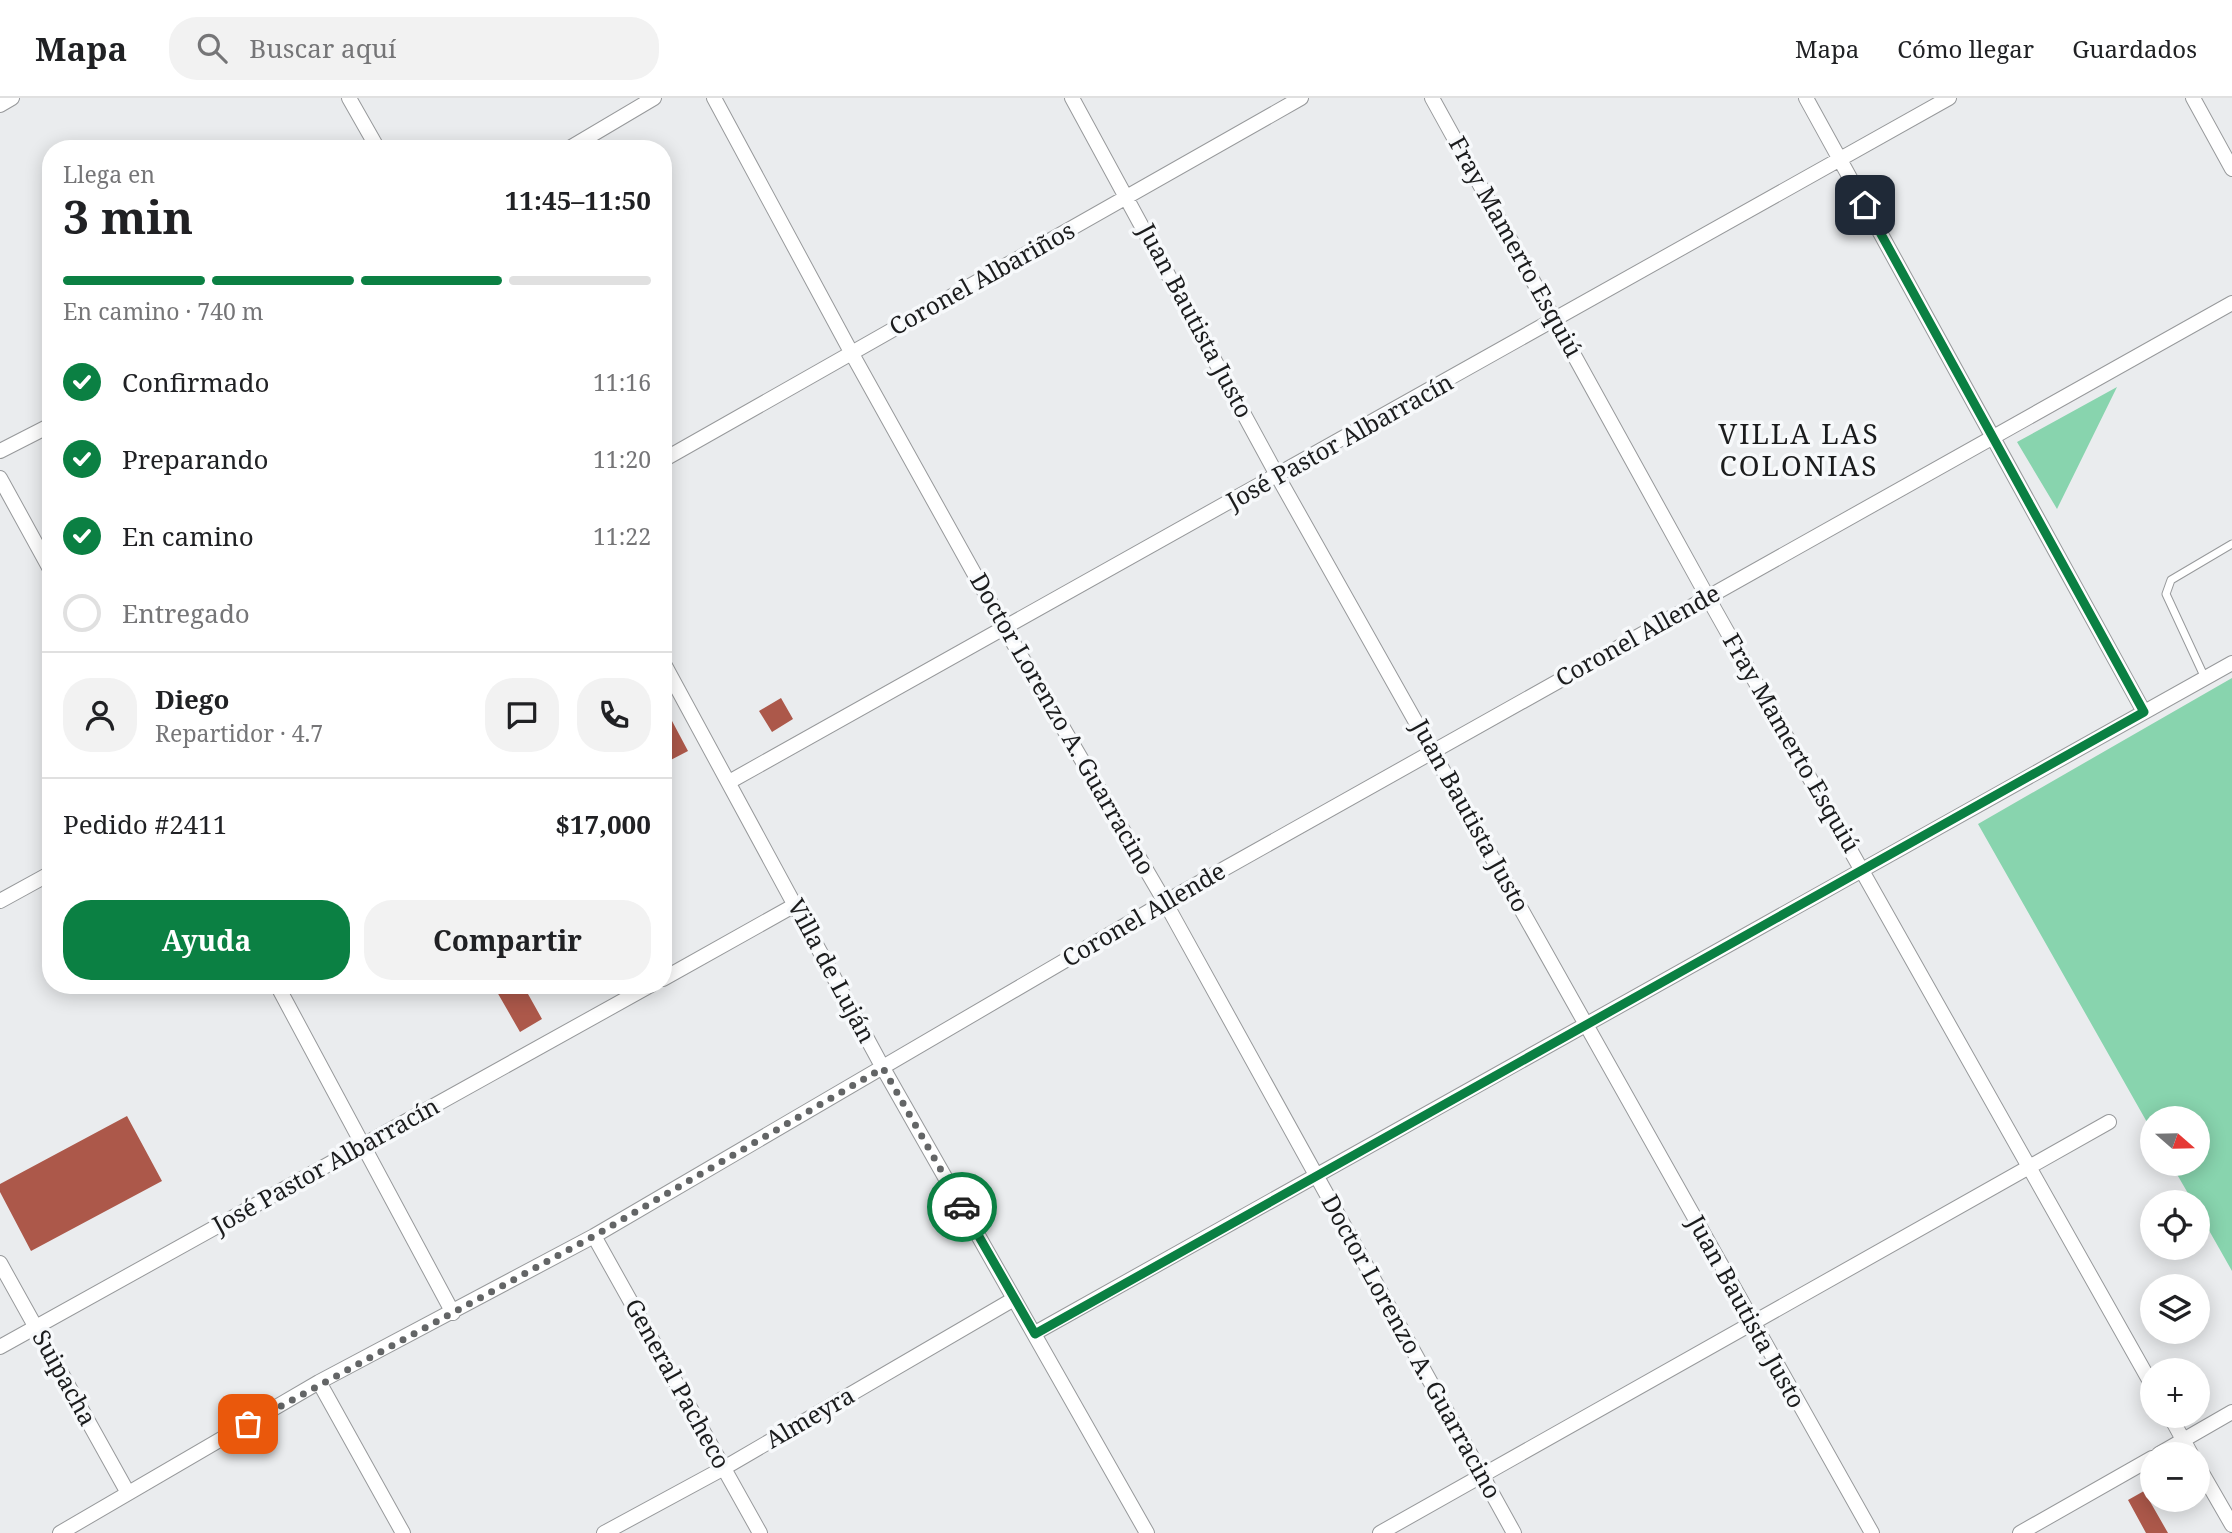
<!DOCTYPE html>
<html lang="es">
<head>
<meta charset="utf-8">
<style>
	:root { --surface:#fff; --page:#f2f2f2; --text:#202124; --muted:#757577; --line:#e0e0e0; --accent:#0b8043 }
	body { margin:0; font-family:"Noto Serif",serif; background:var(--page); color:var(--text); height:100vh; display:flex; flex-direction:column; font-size:26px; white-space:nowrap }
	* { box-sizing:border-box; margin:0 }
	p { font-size:23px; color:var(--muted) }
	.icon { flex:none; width:38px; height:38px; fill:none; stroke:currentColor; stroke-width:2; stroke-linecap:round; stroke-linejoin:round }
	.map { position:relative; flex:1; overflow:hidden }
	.drawer { position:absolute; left:42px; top:42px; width:630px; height:854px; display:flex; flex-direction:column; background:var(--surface); border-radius:28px; box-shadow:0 4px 18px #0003 }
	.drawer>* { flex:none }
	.needle { width:46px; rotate:110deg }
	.buttons { position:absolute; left:2140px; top:1008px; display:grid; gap:14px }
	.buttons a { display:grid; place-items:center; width:70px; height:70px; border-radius:50%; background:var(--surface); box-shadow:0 4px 18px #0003; font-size:35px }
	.pin { position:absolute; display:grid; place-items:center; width:60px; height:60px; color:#fff; margin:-30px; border-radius:14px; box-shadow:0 4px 10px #0006 }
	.courier { position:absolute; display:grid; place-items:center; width:70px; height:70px; margin:-35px; border:5px solid #0b8043; border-radius:50%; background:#fff; color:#222; box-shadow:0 2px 9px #0007 }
	.headline em { font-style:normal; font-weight:700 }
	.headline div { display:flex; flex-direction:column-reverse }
	.headline { display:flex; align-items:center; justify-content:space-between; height:119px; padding:0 21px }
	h1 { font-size:46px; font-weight:700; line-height:52px }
	.bar { display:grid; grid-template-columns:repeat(4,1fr); gap:10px 7px; align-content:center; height:84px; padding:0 21px }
	.bar i { height:9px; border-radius:5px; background:var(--line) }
	.bar .on { background:var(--accent) }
	.bar p { grid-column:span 4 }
	.line { display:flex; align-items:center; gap:18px; padding:0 21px; border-top:2px solid var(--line) }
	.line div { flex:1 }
	.round { display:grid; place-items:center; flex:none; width:74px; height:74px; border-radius:28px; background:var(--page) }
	ol { padding:0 21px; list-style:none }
	li { display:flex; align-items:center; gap:21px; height:77px }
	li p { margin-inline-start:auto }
	li .icon { padding:7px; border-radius:50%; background:var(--accent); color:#fff; stroke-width:4 }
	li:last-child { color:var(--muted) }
	li i { width:38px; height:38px; border:4px solid var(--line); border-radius:50% }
	.button { display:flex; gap:14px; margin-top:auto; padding:14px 21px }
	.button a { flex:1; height:80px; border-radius:28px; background:var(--accent); color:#fff; font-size:28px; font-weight:700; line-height:80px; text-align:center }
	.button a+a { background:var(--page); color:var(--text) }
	header { display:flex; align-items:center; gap:42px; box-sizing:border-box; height:98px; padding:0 35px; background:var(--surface); border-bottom:2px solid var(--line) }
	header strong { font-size:33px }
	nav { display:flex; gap:38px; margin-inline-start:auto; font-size:24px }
	.search { width:490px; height:63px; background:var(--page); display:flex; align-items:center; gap:18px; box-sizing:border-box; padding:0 24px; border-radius:28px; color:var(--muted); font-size:26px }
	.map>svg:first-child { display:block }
</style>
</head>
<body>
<header>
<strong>Mapa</strong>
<div class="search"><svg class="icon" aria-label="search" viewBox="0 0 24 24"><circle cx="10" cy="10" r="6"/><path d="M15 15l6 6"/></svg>Buscar aquí</div>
<nav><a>Mapa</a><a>Cómo llegar</a><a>Guardados</a></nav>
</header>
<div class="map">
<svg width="2232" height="1435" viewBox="0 0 2232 1435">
	<rect width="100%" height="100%" fill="#eaecee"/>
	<path fill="#88d4ae" d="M2117 289 2057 411 2017 344Z
		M2232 580V1173L2198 1113V1104H2193L2171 1066H2198V1020H2152V1033L1978 726Z"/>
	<path fill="#ac584a" d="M781 600 793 621 772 634 759 613Z
		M663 606 688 653 663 666Z
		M493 887H523L542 921 520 934Z
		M127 1018 162 1083 31 1153 0 1094V1086Z
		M2144 1393 2168 1435H2146L2128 1402Z"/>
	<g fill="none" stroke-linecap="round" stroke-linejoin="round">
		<g stroke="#97999b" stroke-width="9">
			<path id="lane" d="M2205 580 2166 496 2171 482 2232 446"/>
		</g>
		<g stroke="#97999b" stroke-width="16">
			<path id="street" d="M349 0 378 51
				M714 0 851 254 1004 529 1165 804 1514 1435
				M1072 0 1278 379 1872 1435
				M1432 0 1707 498 2152 1287
				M1806 0 2144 614
				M2193 0 2232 71
				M0 7 12 0
				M568 51 654 0
				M0 353 51 327
				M663 362 1301 0
				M0 380 51 473
				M663 564 883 970 1147 1435
				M729 684 1949 0
				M0 803 51 775
				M663 881 795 807
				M277 887 453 1215
				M594 1138 760 1435
				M0 1165 128 1395
				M1035 1235 2232 565
				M0 1249 651 887
				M319 1284 403 1435
				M2170 1318 2191 1356
				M2159 1356 2232 1314
				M2198 1368 2232 1427
				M60 1435 319 1284 594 1138 1165 804 2232 205
				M604 1435 724 1370 1014 1201
				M1380 1435 2109 1024
				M2020 1435 2152 1360"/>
		</g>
		<use href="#lane" stroke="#fff" stroke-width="7"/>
		<use href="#street" stroke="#fff" stroke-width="14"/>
	</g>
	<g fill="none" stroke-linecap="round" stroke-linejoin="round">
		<path stroke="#636566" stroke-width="7" stroke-dasharray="0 12.6" d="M248 1326 594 1138 883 970 962 1109"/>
		<path stroke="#0b8043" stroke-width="9" d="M962 1109 1035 1236 2144 614 1865 107"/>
	</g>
	<g text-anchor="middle" stroke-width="7" stroke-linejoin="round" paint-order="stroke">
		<g font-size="24" fill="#1b1c1d" stroke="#f7f9fb">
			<text transform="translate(1515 149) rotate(61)" y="8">Fray Mamerto Esquiú</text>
			<text transform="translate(982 181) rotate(-29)" y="8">Coronel Albariños</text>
			<text transform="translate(1195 223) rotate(62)" y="8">Juan Bautista Justo</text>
			<text transform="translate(1340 344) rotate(-29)" y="8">José Pastor Albarracín</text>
			<text transform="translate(1638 538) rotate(-29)" y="8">Coronel Allende</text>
			<text transform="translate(1062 626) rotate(60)" y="8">Doctor Lorenzo A. Guarracino</text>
			<text transform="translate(1791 645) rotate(60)" y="8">Fray Mamerto Esquiú</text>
			<text transform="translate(1470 718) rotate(61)" y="8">Juan Bautista Justo</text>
			<text transform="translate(1144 817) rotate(-30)" y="8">Coronel Allende</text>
			<text transform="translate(831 873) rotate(62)" y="8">Villa de Luján</text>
			<text transform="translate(326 1068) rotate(-29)" y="8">José Pastor Albarracín</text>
			<text transform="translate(1746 1214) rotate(61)" y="8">Juan Bautista Justo</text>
			<text transform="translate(1411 1249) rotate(61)" y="8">Doctor Lorenzo A. Guarracino</text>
			<text transform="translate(64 1280) rotate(61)" y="8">Suipacha</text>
			<text transform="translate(677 1286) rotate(61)" y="8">General Pacheco</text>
			<text transform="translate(810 1320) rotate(-30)" y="8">Almeyra</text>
		</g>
		<g font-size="28" letter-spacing="2" fill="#1b1c1d" stroke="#f7f9fb">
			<text x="1799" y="346">VILLA LAS<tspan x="1799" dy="32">COLONIAS</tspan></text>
		</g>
	</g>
</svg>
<div class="buttons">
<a><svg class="needle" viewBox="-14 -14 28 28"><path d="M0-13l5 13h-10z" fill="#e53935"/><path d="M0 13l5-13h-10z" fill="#757577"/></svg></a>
<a><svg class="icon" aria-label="locate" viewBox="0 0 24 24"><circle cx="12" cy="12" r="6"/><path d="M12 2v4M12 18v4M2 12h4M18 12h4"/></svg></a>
<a><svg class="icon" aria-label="layers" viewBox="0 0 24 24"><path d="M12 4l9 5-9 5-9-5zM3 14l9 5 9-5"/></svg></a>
<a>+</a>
<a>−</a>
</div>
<div class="pin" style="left:248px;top:1326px;background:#ea580c"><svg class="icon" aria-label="bag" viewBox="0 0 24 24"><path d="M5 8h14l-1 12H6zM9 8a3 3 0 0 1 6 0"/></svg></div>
<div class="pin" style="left:1865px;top:107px;background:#1f2937"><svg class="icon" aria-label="home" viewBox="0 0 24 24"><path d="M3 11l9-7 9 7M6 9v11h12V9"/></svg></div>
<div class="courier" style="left:962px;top:1109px"><svg class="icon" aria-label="car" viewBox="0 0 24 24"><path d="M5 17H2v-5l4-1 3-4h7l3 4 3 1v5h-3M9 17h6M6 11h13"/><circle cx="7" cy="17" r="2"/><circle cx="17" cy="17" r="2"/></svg></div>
<section class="drawer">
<div class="headline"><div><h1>3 min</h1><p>Llega en</p></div><em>11:45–11:50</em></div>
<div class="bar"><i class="on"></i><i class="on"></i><i class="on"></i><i></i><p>En camino · 740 m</p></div>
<ol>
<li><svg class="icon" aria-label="check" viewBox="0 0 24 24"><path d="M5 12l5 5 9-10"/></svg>Confirmado<p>11:16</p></li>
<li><svg class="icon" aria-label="check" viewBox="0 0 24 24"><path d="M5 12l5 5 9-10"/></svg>Preparando<p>11:20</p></li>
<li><svg class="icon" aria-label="check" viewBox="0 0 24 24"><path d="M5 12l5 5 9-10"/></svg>En camino<p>11:22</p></li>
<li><i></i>Entregado</li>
</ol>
<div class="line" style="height:126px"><a class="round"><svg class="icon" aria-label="person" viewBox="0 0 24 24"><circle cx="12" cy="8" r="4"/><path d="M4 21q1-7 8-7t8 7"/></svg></a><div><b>Diego</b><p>Repartidor · 4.7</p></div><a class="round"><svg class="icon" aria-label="chat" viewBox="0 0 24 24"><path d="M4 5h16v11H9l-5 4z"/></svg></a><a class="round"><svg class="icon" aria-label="phone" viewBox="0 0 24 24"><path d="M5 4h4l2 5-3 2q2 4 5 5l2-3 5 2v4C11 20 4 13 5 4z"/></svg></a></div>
<div class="line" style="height:91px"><div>Pedido #2411</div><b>$17,000</b></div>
<div class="button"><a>Ayuda</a><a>Compartir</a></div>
</section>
</div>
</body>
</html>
